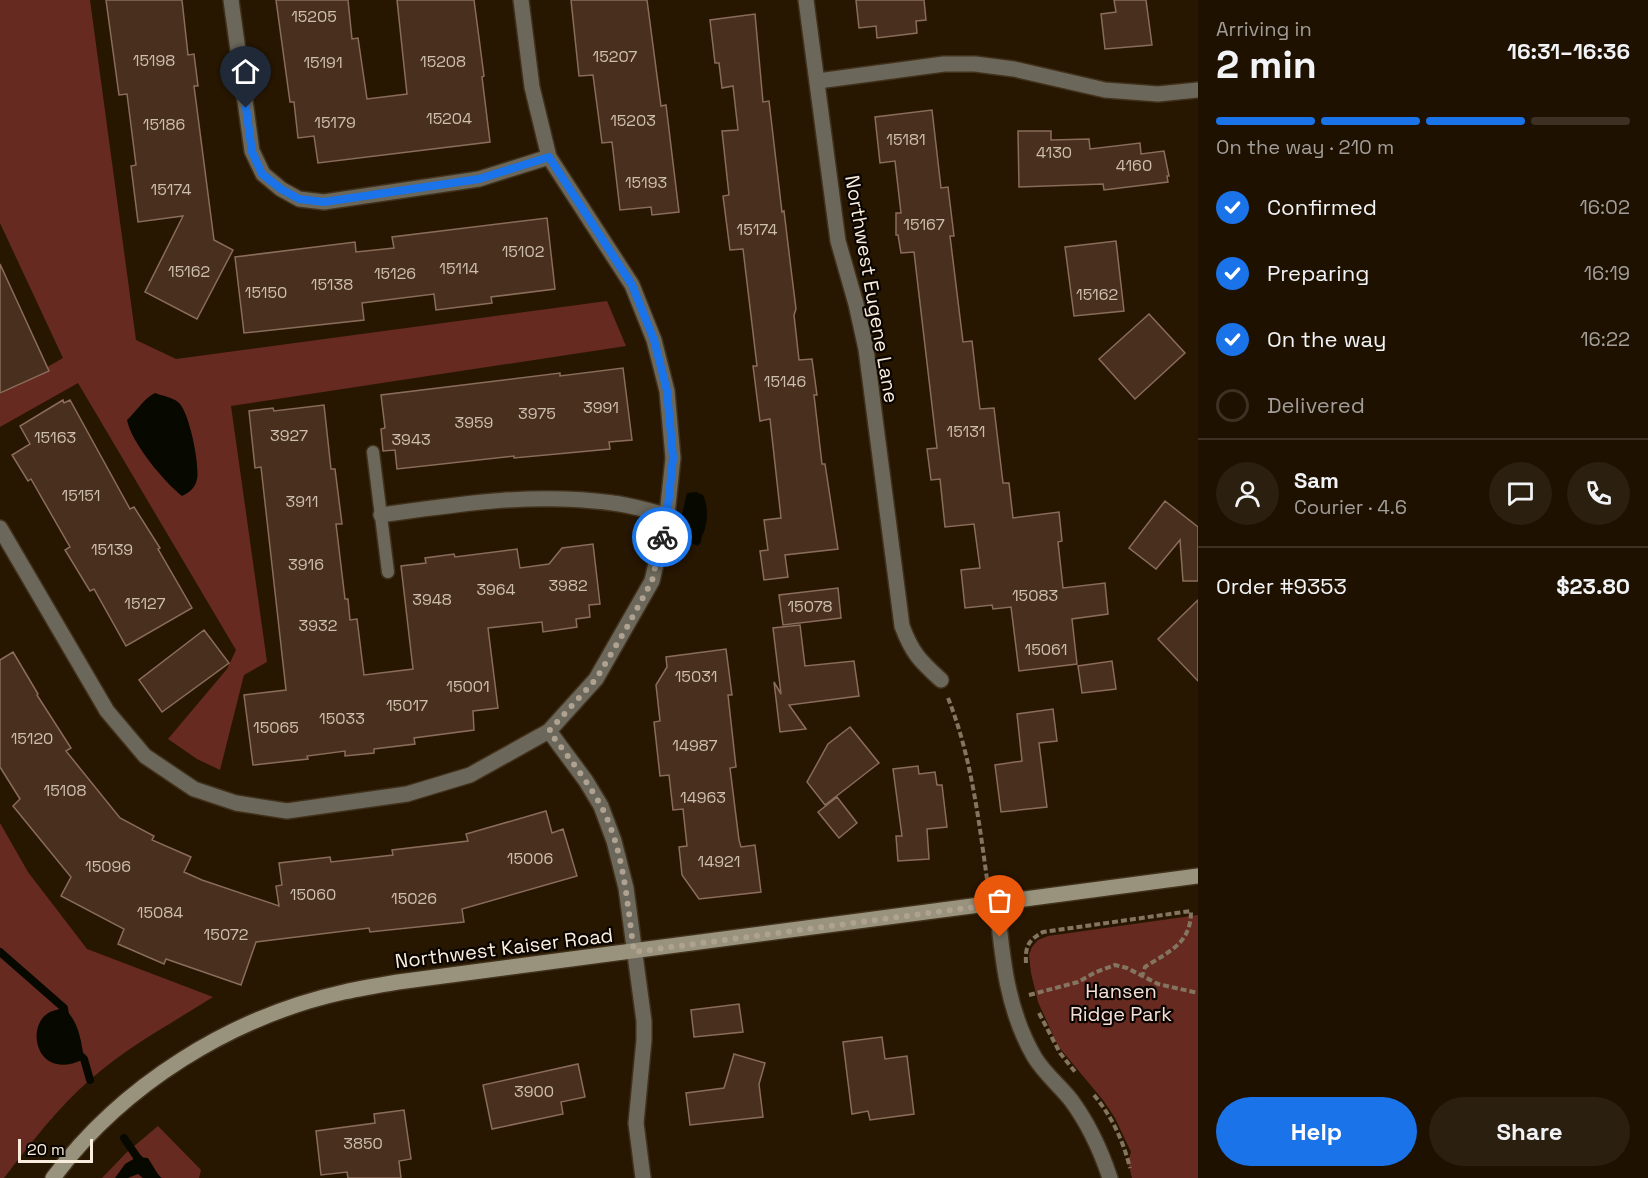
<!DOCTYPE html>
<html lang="en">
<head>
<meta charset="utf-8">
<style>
	:root { --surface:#1e1100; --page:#2b1f0f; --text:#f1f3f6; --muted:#a19d99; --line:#3c3122; --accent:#1a73e8 }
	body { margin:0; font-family:"Space Grotesk",sans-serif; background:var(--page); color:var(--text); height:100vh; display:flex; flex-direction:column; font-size:22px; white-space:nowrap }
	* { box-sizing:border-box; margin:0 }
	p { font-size:20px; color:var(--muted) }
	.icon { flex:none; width:33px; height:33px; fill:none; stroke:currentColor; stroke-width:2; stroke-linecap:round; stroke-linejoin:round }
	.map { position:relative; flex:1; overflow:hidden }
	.side { display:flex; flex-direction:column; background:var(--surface); width:450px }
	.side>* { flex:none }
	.scale { position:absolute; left:18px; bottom:15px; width:75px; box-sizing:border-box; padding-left:6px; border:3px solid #f9edde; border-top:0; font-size:16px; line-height:21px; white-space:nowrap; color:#f9edde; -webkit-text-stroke:4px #0b0500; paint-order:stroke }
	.pin { position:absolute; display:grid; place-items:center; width:51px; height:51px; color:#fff; margin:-62px -26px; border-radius:50% 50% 50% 0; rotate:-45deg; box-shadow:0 0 6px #0007 }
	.pin .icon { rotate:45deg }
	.courier { position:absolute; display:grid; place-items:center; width:60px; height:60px; margin:-30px; border:4px solid #1a73e8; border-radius:50%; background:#fff; color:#222; box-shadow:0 2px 8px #0007 }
	.summary em { font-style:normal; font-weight:700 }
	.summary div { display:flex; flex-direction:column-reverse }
	.summary { display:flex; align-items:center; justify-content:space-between; height:102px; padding:0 18px }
	h1 { font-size:39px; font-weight:700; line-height:45px }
	.bar { display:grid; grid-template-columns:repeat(4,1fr); gap:9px 6px; align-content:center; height:72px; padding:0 18px }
	.bar i { height:8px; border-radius:4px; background:var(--line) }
	.bar .current { background:var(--accent) }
	.bar p { grid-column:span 4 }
	.line { display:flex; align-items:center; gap:15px; padding:0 18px; border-top:2px solid var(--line) }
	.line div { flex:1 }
	.round { display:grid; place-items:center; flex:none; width:63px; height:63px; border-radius:32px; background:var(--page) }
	ol { padding:0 18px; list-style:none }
	li { display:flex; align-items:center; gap:18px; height:66px }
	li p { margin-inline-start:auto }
	li .icon { padding:6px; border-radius:50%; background:var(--accent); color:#fff; stroke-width:4 }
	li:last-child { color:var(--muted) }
	li i { width:33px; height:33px; border:3px solid var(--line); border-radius:50% }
	.button { display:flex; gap:12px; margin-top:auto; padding:12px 18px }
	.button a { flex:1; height:69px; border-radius:36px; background:var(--accent); color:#fff; font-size:24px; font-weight:700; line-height:69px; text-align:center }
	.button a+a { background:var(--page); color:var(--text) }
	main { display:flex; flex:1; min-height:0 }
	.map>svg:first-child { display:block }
</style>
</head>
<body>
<main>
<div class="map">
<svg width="1198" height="1178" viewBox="0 0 1198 1178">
	<rect width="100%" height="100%" fill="#281700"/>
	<path fill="#672a20" d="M0 0H90L136 340 176 359 607 301 626 346 231 406 267 662 244 675 220 770 197 759 168 739 227 669 236 650 78 383 0 427V394L63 358 0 223Z
		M0 823 28 872 87 949 213 997C172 1023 129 1046 92 1078 58 1107 31 1143 4 1178H0Z
		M1198 915V1178H1132L1128 1162 1131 1152 1115 1118 1103 1100 1058 1046 1038 1002 1031 973 1029 955 1032 947 1038 940 1048 936Z
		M158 1126 201 1170 199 1178H102L126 1153Z"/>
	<path fill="#070900" d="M155 393C162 396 172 397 178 402 189 410 200 465 197 479 195 488 190 492 182 496 164 482 131 442 127 420 137 411 143 399 155 393Z
		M696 492 703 495C708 505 708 517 705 528 704 534 701 536 701 542L698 546 681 539 683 530 682 514 687 493Z
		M64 1008C79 1022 81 1040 84 1059 36 1083 24 1025 50 1012 54 1010 60 1009 64 1008Z
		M137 1157 148 1158 159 1176 162 1178H143L138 1174 128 1178H115L125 1164Z"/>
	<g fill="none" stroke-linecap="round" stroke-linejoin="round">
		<path stroke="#070900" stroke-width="8" d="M0 952 64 1008 65 1016
			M79 1054 84 1059 90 1080
			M124 1138 137 1157 156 1178"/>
	</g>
	<path fill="#492f1e" stroke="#8a6c5a" stroke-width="1.5" d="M106 0H182L188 55 194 54 198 86H194L214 240 233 250 197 319 145 292 183 216 138 222 131 166 136 165 127 94 119 95Z
		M276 0H348L352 39 358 38 367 99 407 94 397 0H474L484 76 482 77 490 142 318 163 314 136 298 138 294 102H290Z
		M571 0H647L661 106 666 105 679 212 652 215 651 207 620 210 612 142 602 143 593 75 579 76Z
		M856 0H924L926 20 916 21 917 33 877 38 876 26 859 28Z
		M1114 0H1146L1152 45 1105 49 1101 14 1116 12Z
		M755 14 763 102 769 101 782 212 784 211 791 269 796 309 794 315 799 360 812 359 817 395H814L822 464H825L838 549 785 555 788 577 764 580 760 551 768 550 764 520 781 518 770 419 760 421 753 366H757L743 249 730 250 723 196 729 195 722 131 738 130 733 86 722 88 719 63H715L710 20Z
		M932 110 941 188 948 187 954 236H950L963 342 972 341 980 409 994 408 1003 483H1009L1013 518 1059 512 1062 541 1058 542 1063 588 1105 583 1108 614 1072 619 1077 664 1019 671 1011 607 993 609 992 605 965 608 961 570 980 568 974 524 945 527 940 479 931 480 927 449 937 448 914 252 901 253 898 235H896V213H901L895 161 880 163 875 117Z
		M1018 131H1051V140L1089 139 1090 149 1140 143 1141 154 1164 151 1169 176H1167L1168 182 1104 190 1103 184 1019 187Z
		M547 218 555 289 491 297 492 303 436 310 434 294 362 303 364 320 244 333 235 257 355 242 356 252 394 248 392 237Z
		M1116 241 1124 311 1074 316 1065 247Z
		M0 264 49 371 0 393Z
		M1149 314 1185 353 1135 399 1099 359Z
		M623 368 632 440 609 442 610 449 514 458V456L397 469 395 450 383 451 381 429 385 428 381 395 560 373V376Z
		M63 400 64 403 70 400 130 509 134 507 160 548 158 549 192 608 126 646 94 589 90 591 65 550 70 547 31 479 28 481 12 455 30 444 20 426Z
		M324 405 331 469H335L342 524H336L345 599H348L350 620 357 619 364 675 413 669 401 566 426 563 425 558 454 554 455 557 517 549 520 568 549 564 562 548 593 544 600 604 589 605 590 617 576 619 577 627 543 632 542 622 488 628 498 708 473 711 474 730 414 738 415 744 374 749V753L345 756V751L307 756 308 759 253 765 244 695 286 690 261 467 255 468 249 411 273 408 274 411Z
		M1165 501 1198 527V581H1183L1180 540 1156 569 1129 548Z
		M838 588 841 618 783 625 779 595Z
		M1198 600V681L1158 639Z
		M800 625 805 666 854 661 859 696 789 705 806 729 780 732 774 682 781 694 773 628Z
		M204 630 229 663 162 712 139 680Z
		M726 649 732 695H728L736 767 730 768 739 840 741 847 755 845 761 892 699 899 682 875 679 847 687 846 683 809 673 810 669 775 660 776 654 722 660 721 656 685 667 667 666 657Z
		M13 652 38 694 37 695 71 748 66 751 120 818 154 836 152 840 191 857 184 872 202 880 279 906 276 886 282 885 279 863 330 857 331 862 393 855 392 850 468 841 466 834 546 811 552 833 563 829 577 876 462 909 464 922 370 932 369 928 256 942 241 985 166 959 164 964 118 944 124 929 61 896 71 877 13 806 20 799 0 767V660Z
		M1112 661 1116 689 1082 693 1078 666Z
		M1053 709 1057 741 1039 743 1047 807 1001 812 995 765 1022 761 1017 714Z
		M850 727 879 763 825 805 807 782 828 744Z
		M918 766 919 774 935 772 937 785H942L947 827 927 829 929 859 898 861 896 836H902L893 769Z
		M837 797 857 823 839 838 818 812Z
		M739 1004 743 1032 694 1037 691 1010Z
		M882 1037 885 1059 907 1056 914 1114 870 1120 868 1111 852 1114 843 1042Z
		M734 1054 765 1063 759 1084 763 1117 690 1125 686 1093 724 1088Z
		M578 1064 585 1097 561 1102 563 1114 492 1129 483 1085Z
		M404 1110 411 1159 399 1161 401 1178H348L347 1172 321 1175 316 1131 375 1123 374 1114Z"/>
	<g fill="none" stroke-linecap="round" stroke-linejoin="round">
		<g stroke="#41311b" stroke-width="15">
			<path id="service" d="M373 452 388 572"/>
		</g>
		<g stroke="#41311b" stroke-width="18">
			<path id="minor" d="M231 0 252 151 263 174 281 189 299 199 324 202 479 179 549 157
				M806 0 838 241 856 304 866 349 902 626C912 653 920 661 941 680
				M818 81 944 64H975L1014 69 1105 90 1158 94 1198 90
				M381 515C458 504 535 492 613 503 631 505 649 511 667 515
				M0 528 107 711 145 756 194 789 236 803 287 811 407 794 470 775 549 731 596 679 652 581 667 515 673 458 667 391 654 340 632 285 549 157 532 87 521 0
				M549 731 586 781 601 806 614 841 626 888 644 1021V1040L636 1123 643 1178
				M997 904C1002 957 1007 1011 1035 1058 1045 1074 1060 1086 1071 1100 1088 1123 1101 1151 1110 1178"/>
		</g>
		<g stroke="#41311b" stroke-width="18">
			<path id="secondary" d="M53 1178C122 1085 231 1017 344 992 362 988 380 985 398 982L1198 876"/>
		</g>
		<path stroke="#847561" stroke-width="4" stroke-dasharray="6 3" stroke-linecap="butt" d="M948 698C972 758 979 823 988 886
			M1026 963C1025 945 1029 940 1043 932L1191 911C1191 944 1169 951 1145 967L1143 974
			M1029 995 1078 982 1096 972 1115 965 1127 968 1158 984 1198 993
			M1039 1013 1060 1053 1076 1073
			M1094 1095C1112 1117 1123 1140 1130 1168"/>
		<use href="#service" stroke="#6b675a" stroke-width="12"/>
		<use href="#minor" stroke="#6b675a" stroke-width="15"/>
		<use href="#secondary" stroke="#99937d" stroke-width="15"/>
	</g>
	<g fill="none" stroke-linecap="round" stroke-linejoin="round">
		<path stroke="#b0a290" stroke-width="6" stroke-dasharray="0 10.8" d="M662 537 652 581 626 629 596 679 549 731C567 755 585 778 600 804 624 848 627 903 634 952L997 904 1000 937"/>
		<path stroke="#1a73e8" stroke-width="8" d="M246 108 252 152 262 174 281 189 299 199 324 202 479 179 549 157 632 285 654 340 667 391 673 458 667 515 662 537"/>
	</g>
	<g text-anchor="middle" stroke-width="4.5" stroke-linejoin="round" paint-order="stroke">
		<g font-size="16" fill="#cdbeae">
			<text x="314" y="22">15205</text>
			<text x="615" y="62">15207</text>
			<text x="154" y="66">15198</text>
			<text x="443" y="67">15208</text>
			<text x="323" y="68">15191</text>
			<text x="449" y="124">15204</text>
			<text x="633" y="126">15203</text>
			<text x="335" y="128">15179</text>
			<text x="164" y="130">15186</text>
			<text x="906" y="145">15181</text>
			<text x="1054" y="158">4130</text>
			<text x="1134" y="171">4160</text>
			<text x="646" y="188">15193</text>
			<text x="171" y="195">15174</text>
			<text x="924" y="230">15167</text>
			<text x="757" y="235">15174</text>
			<text x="523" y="257">15102</text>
			<text x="459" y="274">15114</text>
			<text x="189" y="277">15162</text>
			<text x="395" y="279">15126</text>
			<text x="332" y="290">15138</text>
			<text x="266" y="298">15150</text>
			<text x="1097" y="300">15162</text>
			<text x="785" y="387">15146</text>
			<text x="601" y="413">3991</text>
			<text x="537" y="419">3975</text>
			<text x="474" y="428">3959</text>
			<text x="966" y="437">15131</text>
			<text x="289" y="441">3927</text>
			<text x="55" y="443">15163</text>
			<text x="411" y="445">3943</text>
			<text x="81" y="501">15151</text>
			<text x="302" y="507">3911</text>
			<text x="112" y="555">15139</text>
			<text x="306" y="570">3916</text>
			<text x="568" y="591">3982</text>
			<text x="496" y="595">3964</text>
			<text x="1035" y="601">15083</text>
			<text x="432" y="605">3948</text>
			<text x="145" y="609">15127</text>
			<text x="810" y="612">15078</text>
			<text x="318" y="631">3932</text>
			<text x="1046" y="655">15061</text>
			<text x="696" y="682">15031</text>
			<text x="468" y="692">15001</text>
			<text x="407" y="711">15017</text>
			<text x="342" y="724">15033</text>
			<text x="276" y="733">15065</text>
			<text x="32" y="744">15120</text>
			<text x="695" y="751">14987</text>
			<text x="65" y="796">15108</text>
			<text x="703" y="803">14963</text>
			<text x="530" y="864">15006</text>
			<text x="719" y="867">14921</text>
			<text x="108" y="872">15096</text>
			<text x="313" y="900">15060</text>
			<text x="414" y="904">15026</text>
			<text x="160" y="918">15084</text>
			<text x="226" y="940">15072</text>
			<text x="534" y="1097">3900</text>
			<text x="363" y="1149">3850</text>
		</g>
		<g font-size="20" fill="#f9edde" stroke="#0b0500">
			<text transform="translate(872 289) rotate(80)" y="7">Northwest Eugene Lane</text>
			<text transform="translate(504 948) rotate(-7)" y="7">Northwest Kaiser Road</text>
		</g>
		<g font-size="20" fill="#f4ded9" stroke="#0b0500">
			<text x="1121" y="998">Hansen<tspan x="1121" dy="23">Ridge Park</tspan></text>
		</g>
	</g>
</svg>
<div class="scale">20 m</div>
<div class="pin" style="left:1000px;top:937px;background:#ea580c"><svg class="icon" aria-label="bag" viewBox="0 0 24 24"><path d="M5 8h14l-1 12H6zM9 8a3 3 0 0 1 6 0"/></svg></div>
<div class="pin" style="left:246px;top:108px;background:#1f2937"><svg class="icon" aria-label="home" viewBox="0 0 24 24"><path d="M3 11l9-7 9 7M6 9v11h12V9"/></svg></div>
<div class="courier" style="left:662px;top:537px"><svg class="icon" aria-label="bike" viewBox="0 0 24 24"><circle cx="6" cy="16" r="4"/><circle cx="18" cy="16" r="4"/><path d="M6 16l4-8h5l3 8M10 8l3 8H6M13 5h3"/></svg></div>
</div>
<section class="side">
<div class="summary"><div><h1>2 min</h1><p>Arriving in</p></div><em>16:31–16:36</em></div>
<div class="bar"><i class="current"></i><i class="current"></i><i class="current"></i><i></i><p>On the way · 210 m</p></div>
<ol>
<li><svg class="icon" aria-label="check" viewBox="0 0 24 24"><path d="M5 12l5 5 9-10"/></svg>Confirmed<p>16:02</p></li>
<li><svg class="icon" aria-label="check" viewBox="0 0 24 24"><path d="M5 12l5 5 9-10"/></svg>Preparing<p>16:19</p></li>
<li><svg class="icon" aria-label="check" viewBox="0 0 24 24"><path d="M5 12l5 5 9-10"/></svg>On the way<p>16:22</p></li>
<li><i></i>Delivered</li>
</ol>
<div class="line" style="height:108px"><a class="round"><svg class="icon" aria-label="person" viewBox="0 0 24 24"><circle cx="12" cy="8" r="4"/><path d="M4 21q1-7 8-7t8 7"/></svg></a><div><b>Sam</b><p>Courier · 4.6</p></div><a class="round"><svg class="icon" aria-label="chat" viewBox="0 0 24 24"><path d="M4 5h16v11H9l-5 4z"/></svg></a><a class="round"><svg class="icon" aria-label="phone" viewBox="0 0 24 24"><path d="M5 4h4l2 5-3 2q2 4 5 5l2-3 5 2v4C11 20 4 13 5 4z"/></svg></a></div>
<div class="line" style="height:78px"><div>Order #9353</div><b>$23.80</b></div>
<div class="button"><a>Help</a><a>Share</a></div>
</section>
</main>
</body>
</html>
